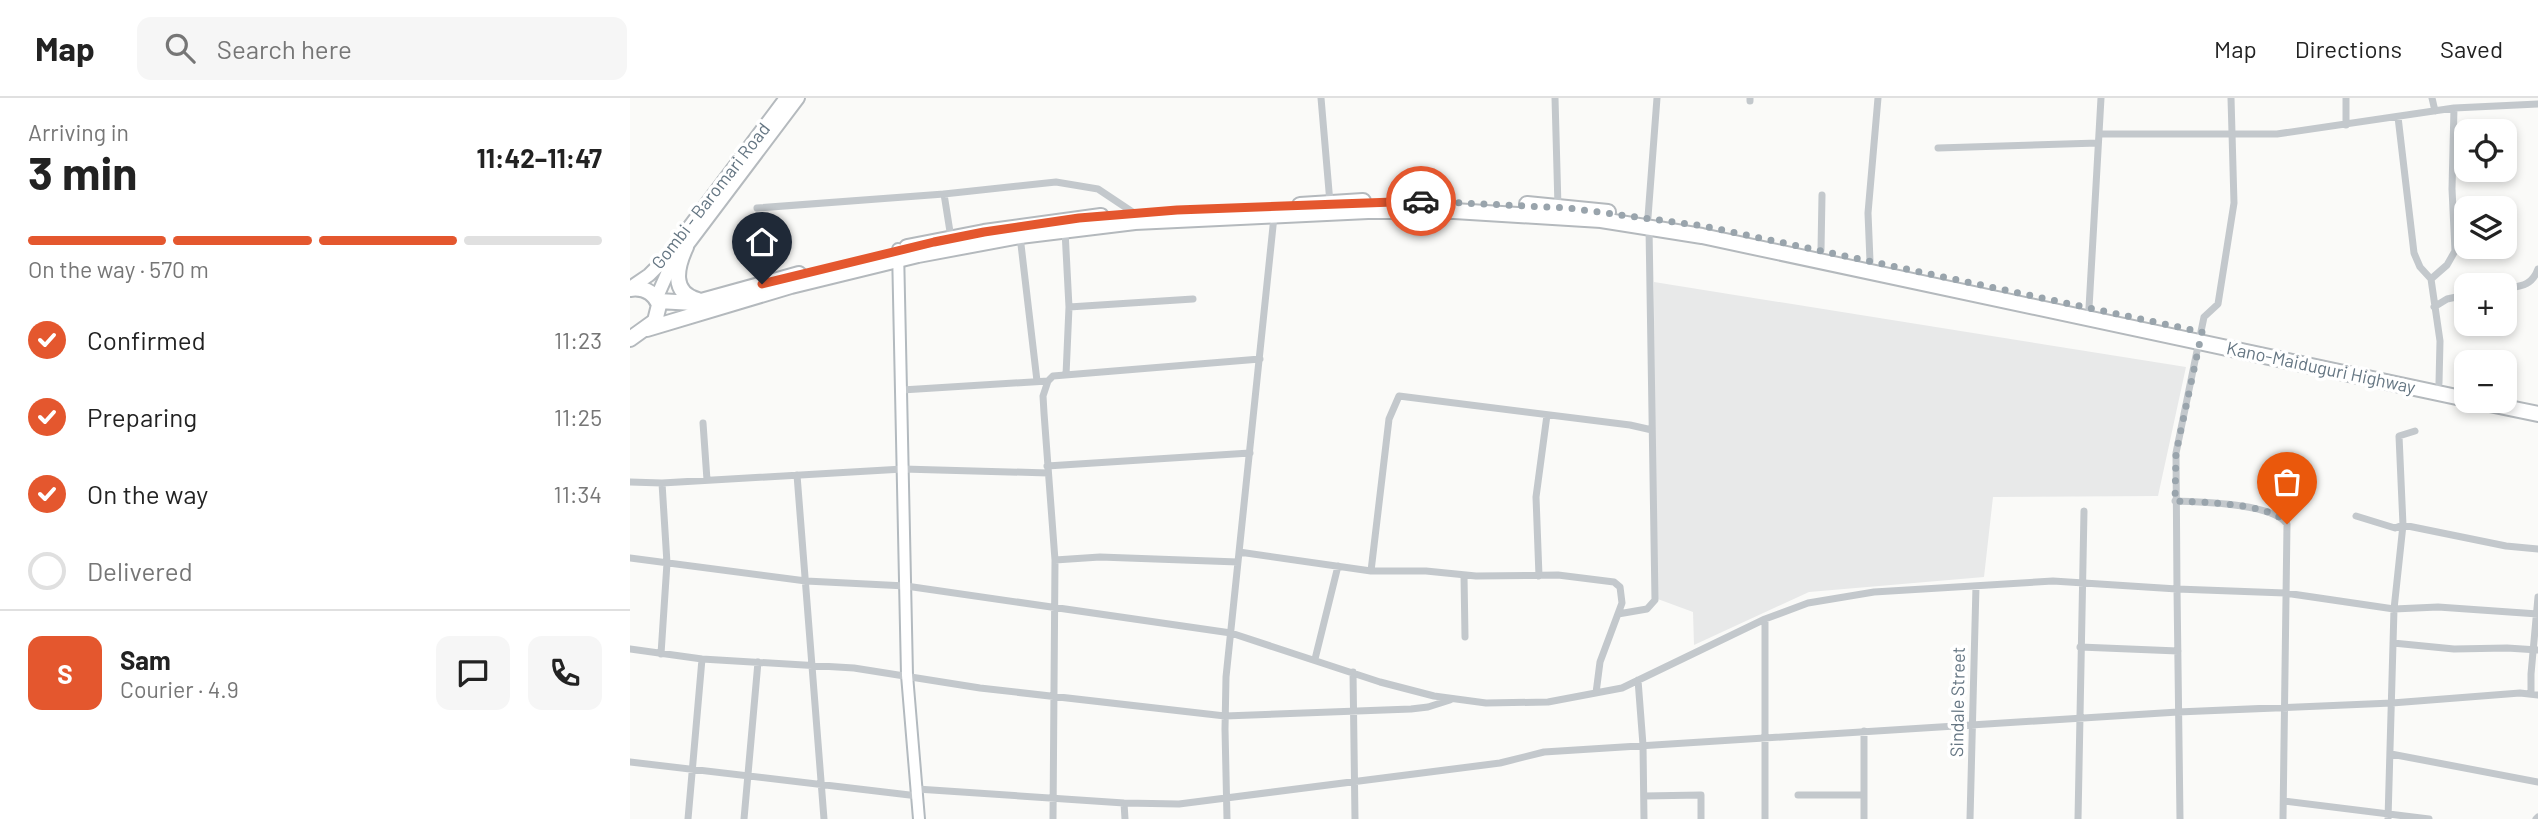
<!DOCTYPE html>
<html lang="en">
<head>
<meta charset="utf-8">
<style>
	:root { --surface:#fff; --page:#f6f6f6; --text:#222; --muted:#767676; --line:#e0e0e0; --accent:#e4572e }
	body { margin:0; font-family:Barlow,sans-serif; background:var(--page); color:var(--text); height:100vh; display:flex; flex-direction:column; font-size:26px; white-space:nowrap }
	* { box-sizing:border-box; margin:0 }
	p { font-size:23px; color:var(--muted) }
	.icon { flex:none; width:38px; height:38px; fill:none; stroke:currentColor; stroke-width:2; stroke-linecap:round; stroke-linejoin:round }
	.map { position:relative; flex:1; overflow:hidden }
	.details { display:flex; flex-direction:column; background:var(--surface); width:630px }
	.details>* { flex:none }
	.tools { position:absolute; left:1824px; top:21px; display:grid; gap:14px }
	.tools a { display:grid; place-items:center; width:63px; height:63px; border-radius:14px; background:var(--surface); box-shadow:0 4px 10px #0003; font-size:35px }
	.pin { position:absolute; display:grid; place-items:center; width:60px; height:60px; color:#fff; margin:-72px -30px; border-radius:50% 50% 50% 0; rotate:-45deg; box-shadow:0 0 7px #0007 }
	.pin .icon { rotate:45deg }
	.courier { position:absolute; display:grid; place-items:center; width:70px; height:70px; margin:-35px; border:5px solid #e4572e; border-radius:50%; background:#fff; color:#222; box-shadow:0 2px 9px #0007 }
	.head em { font-style:normal; font-weight:700 }
	.head div { display:flex; flex-direction:column-reverse }
	.head { display:flex; align-items:center; justify-content:space-between; height:119px; padding:0 28px }
	h1 { font-size:46px; font-weight:700; line-height:52px }
	.bar { display:grid; grid-template-columns:repeat(4,1fr); gap:10px 7px; align-content:center; height:84px; padding:0 28px }
	.bar i { height:9px; border-radius:5px; background:var(--line) }
	.bar .selected { background:var(--accent) }
	.bar p { grid-column:span 4 }
	.line { display:flex; align-items:center; gap:18px; padding:0 28px; border-top:2px solid var(--line) }
	.line div { flex:1 }
	.round { display:grid; place-items:center; flex:none; width:74px; height:74px; border-radius:14px; background:var(--page) }
	ol { padding:0 28px; list-style:none }
	li { display:flex; align-items:center; gap:21px; height:77px }
	li p { margin-inline-start:auto }
	li .icon { padding:7px; border-radius:50%; background:var(--accent); color:#fff; stroke-width:4 }
	li:last-child { color:var(--muted) }
	li i { width:38px; height:38px; border:4px solid var(--line); border-radius:50% }
	header { display:flex; align-items:center; gap:42px; box-sizing:border-box; height:98px; padding:0 35px; background:var(--surface); border-bottom:2px solid var(--line) }
	header strong { font-size:33px }
	nav { display:flex; gap:38px; margin-inline-start:auto; font-size:24px }
	.search { width:490px; height:63px; background:var(--page); display:flex; align-items:center; gap:18px; box-sizing:border-box; padding:0 24px; border-radius:14px; color:var(--muted); font-size:26px }
	main { display:flex; flex:1; min-height:0 }
	.map>svg:first-child { display:block }
</style>
</head>
<body>
<header>
<strong>Map</strong>
<div class="search"><svg class="icon" aria-label="search" viewBox="0 0 24 24"><circle cx="10" cy="10" r="6"/><path d="M15 15l6 6"/></svg>Search here</div>
<nav><a>Map</a><a>Directions</a><a>Saved</a></nav>
</header>
<main>
<section class="details">
<div class="head"><div><h1>3 min</h1><p>Arriving in</p></div><em>11:42–11:47</em></div>
<div class="bar"><i class="selected"></i><i class="selected"></i><i class="selected"></i><i></i><p>On the way · 570 m</p></div>
<ol>
<li><svg class="icon" aria-label="check" viewBox="0 0 24 24"><path d="M5 12l5 5 9-10"/></svg>Confirmed<p>11:23</p></li>
<li><svg class="icon" aria-label="check" viewBox="0 0 24 24"><path d="M5 12l5 5 9-10"/></svg>Preparing<p>11:25</p></li>
<li><svg class="icon" aria-label="check" viewBox="0 0 24 24"><path d="M5 12l5 5 9-10"/></svg>On the way<p>11:34</p></li>
<li><i></i>Delivered</li>
</ol>
<div class="line" style="height:126px"><b class="round" style="background:var(--accent);color:#fff">S</b><div><b>Sam</b><p>Courier · 4.9</p></div><a class="round"><svg class="icon" aria-label="chat" viewBox="0 0 24 24"><path d="M4 5h16v11H9l-5 4z"/></svg></a><a class="round"><svg class="icon" aria-label="phone" viewBox="0 0 24 24"><path d="M5 4h4l2 5-3 2q2 4 5 5l2-3 5 2v4C11 20 4 13 5 4z"/></svg></a></div>
</section>
<div class="map">
<svg width="1908" height="721" viewBox="0 0 1908 721">
	<rect width="100%" height="100%" fill="#fafaf8"/>
	<path fill="#e8e9e9" d="M1024 184 1556 269 1528 398 1363 399 1354 479 1179 494 1064 547 1063 514 1025 500Z"/>
	<g fill="none" stroke-linecap="round" stroke-linejoin="round">
		<g stroke="#b3babf" stroke-width="14">
			<path id="secondary" d="M268 151 277 577 289 721"/>
		</g>
		<g stroke="#b5babe" stroke-width="16">
			<path id="primary" d="M0 190 19 177 36 160 156 0
				M26 201 37 176 52 154 168 0"/>
		</g>
		<g stroke="#b4b9bd" stroke-width="18">
			<path id="highway" d="M897 106 978 114
				M670 107 733 103
				M56 149C47 168 40 195 68 202
				M277 149 354 134 471 118
				M0 191C14 189 24 194 29 207L25 223 0 241
				M28 203 64 205 169 176
				M17 231 161 188 288 157 390 138 505 124 738 113H824L971 122 1072 138 1836 301
				M1845 303 1908 316"/>
		</g>
		<path stroke="#c3c8cc" stroke-width="7" d="M691 0 700 105
			M925 0 928 109
			M1120 0V3
			M1716 0V27
			M1802 0 1805 13
			M1768 19 1784 155 1790 169 1801 181
			M1469 36H1647L1824 10 1908 6
			M1308 50 1468 45
			M314 96 321 140
			M127 110 314 96 426 84 468 91 504 115
			M1018 119 1027 0
			M435 133 439 209 436 277
			M390 138 407 283
			M1191 152 1192 97
			M1240 163 1238 115 1248 0
			M1874 191C1891 188 1902 188 1908 171
			M439 209 563 201
			M1804 209 1817 201 1836 197
			M1459 210 1471 0
			M418 283 413 298 414 315 425 462 423 721
			M1809 285 1810 243 1801 181 1817 167 1825 153 1822 91 1824 10
			M272 292 418 283 423 278 630 261
			M73 325 77 382
			M417 368 620 355
			M167 377 194 721
			M0 384 32 385 273 371 418 375
			M1545 403C1570 404 1643 405 1657 426L1653 721
			M1726 418 1765 430 1773 427 1876 448 1908 451
			M609 454 741 473H796L846 478 928 477 984 484 990 489 992 505 970 564 966 595
			M0 460 176 483 276 488 601 535 750 584 804 598 856 605 918 604 992 590 1135 521 1178 505 1244 494 1423 483 1547 491 1546 355 1574 219 1588 206 1604 105 1601 0
			M425 462 470 459 608 464
			M741 473 759 321 769 298 1000 327 1022 332
			M834 477 835 539
			M909 478 906 399 917 317
			M988 516 1017 511 1025 502 1019 129
			M1763 545 1824 551 1877 550 1908 552
			M1450 549 1548 553
			M0 551 72 561 224 570 350 590 595 618 781 611 798 609 820 602
			M31 556 37 465 32 385
			M685 561 708 468
			M723 574 725 721
			M1008 582 1013 647 1014 721
			M1901 596V576L1908 499
			M1761 656 1908 684
			M0 664 288 698
			M287 691 494 705 549 706 870 665 914 654 1548 614 1762 605 1890 595 1908 597
			M1168 697H1234
			M1014 698 1071 697V721
			M1654 703 1799 721
			M494 705 495 721
			M58 721 72 561
			M114 721 128 564
			M597 721 595 631 596 579 645 109
			M1135 721V521
			M1234 721V633
			M1340 721 1346 488
			M1448 721 1454 413
			M1550 721 1547 491 1655 495 1764 511 1808 509 1908 516
			M1758 721 1764 511 1773 427 1769 338 1785 333
			M1906 721 1908 719"/>
		<use href="#secondary" stroke="#fff" stroke-width="10"/>
		<use href="#primary" stroke="#fff" stroke-width="12"/>
		<use href="#highway" stroke="#fff" stroke-width="14"/>
	</g>
	<g fill="none" stroke-linecap="round" stroke-linejoin="round">
		<path stroke="#99a4ac" stroke-width="7" stroke-dasharray="0 12.6" d="M791 103 938 110 1074 128 1572 234 1546 355 1545 403C1570 404 1643 405 1657 426"/>
		<path stroke="#e4572e" stroke-width="9" d="M132 186 304 144 354 134 449 120 547 112 791 103"/>
	</g>
	<g text-anchor="middle" stroke-width="7" stroke-linejoin="round" paint-order="stroke">
		<g font-size="18" fill="#657683" stroke="#fff">
			<text transform="translate(81 98) rotate(-52)" y="6">Gombi - Baromari Road</text>
			<text transform="translate(1691 270) rotate(12)" y="6">Kano-Maiduguri Highway</text>
			<text transform="translate(1328 604) rotate(-89)" y="6">Sindale Street</text>
		</g>
	</g>
</svg>
<div class="tools">
<a><svg class="icon" aria-label="locate" viewBox="0 0 24 24"><circle cx="12" cy="12" r="6"/><path d="M12 2v4M12 18v4M2 12h4M18 12h4"/></svg></a>
<a><svg class="icon" aria-label="layers" viewBox="0 0 24 24"><path d="M12 4l9 5-9 5-9-5zM3 14l9 5 9-5"/></svg></a>
<a>+</a>
<a>−</a>
</div>
<div class="pin" style="left:1657px;top:426px;background:#ea580c"><svg class="icon" aria-label="bag" viewBox="0 0 24 24"><path d="M5 8h14l-1 12H6zM9 8a3 3 0 0 1 6 0"/></svg></div>
<div class="pin" style="left:132px;top:186px;background:#1f2937"><svg class="icon" aria-label="home" viewBox="0 0 24 24"><path d="M3 11l9-7 9 7M6 9v11h12V9"/></svg></div>
<div class="courier" style="left:791px;top:103px"><svg class="icon" aria-label="car" viewBox="0 0 24 24"><path d="M5 17H2v-5l4-1 3-4h7l3 4 3 1v5h-3M9 17h6M6 11h13"/><circle cx="7" cy="17" r="2"/><circle cx="17" cy="17" r="2"/></svg></div>
</div>
</main>
</body>
</html>
